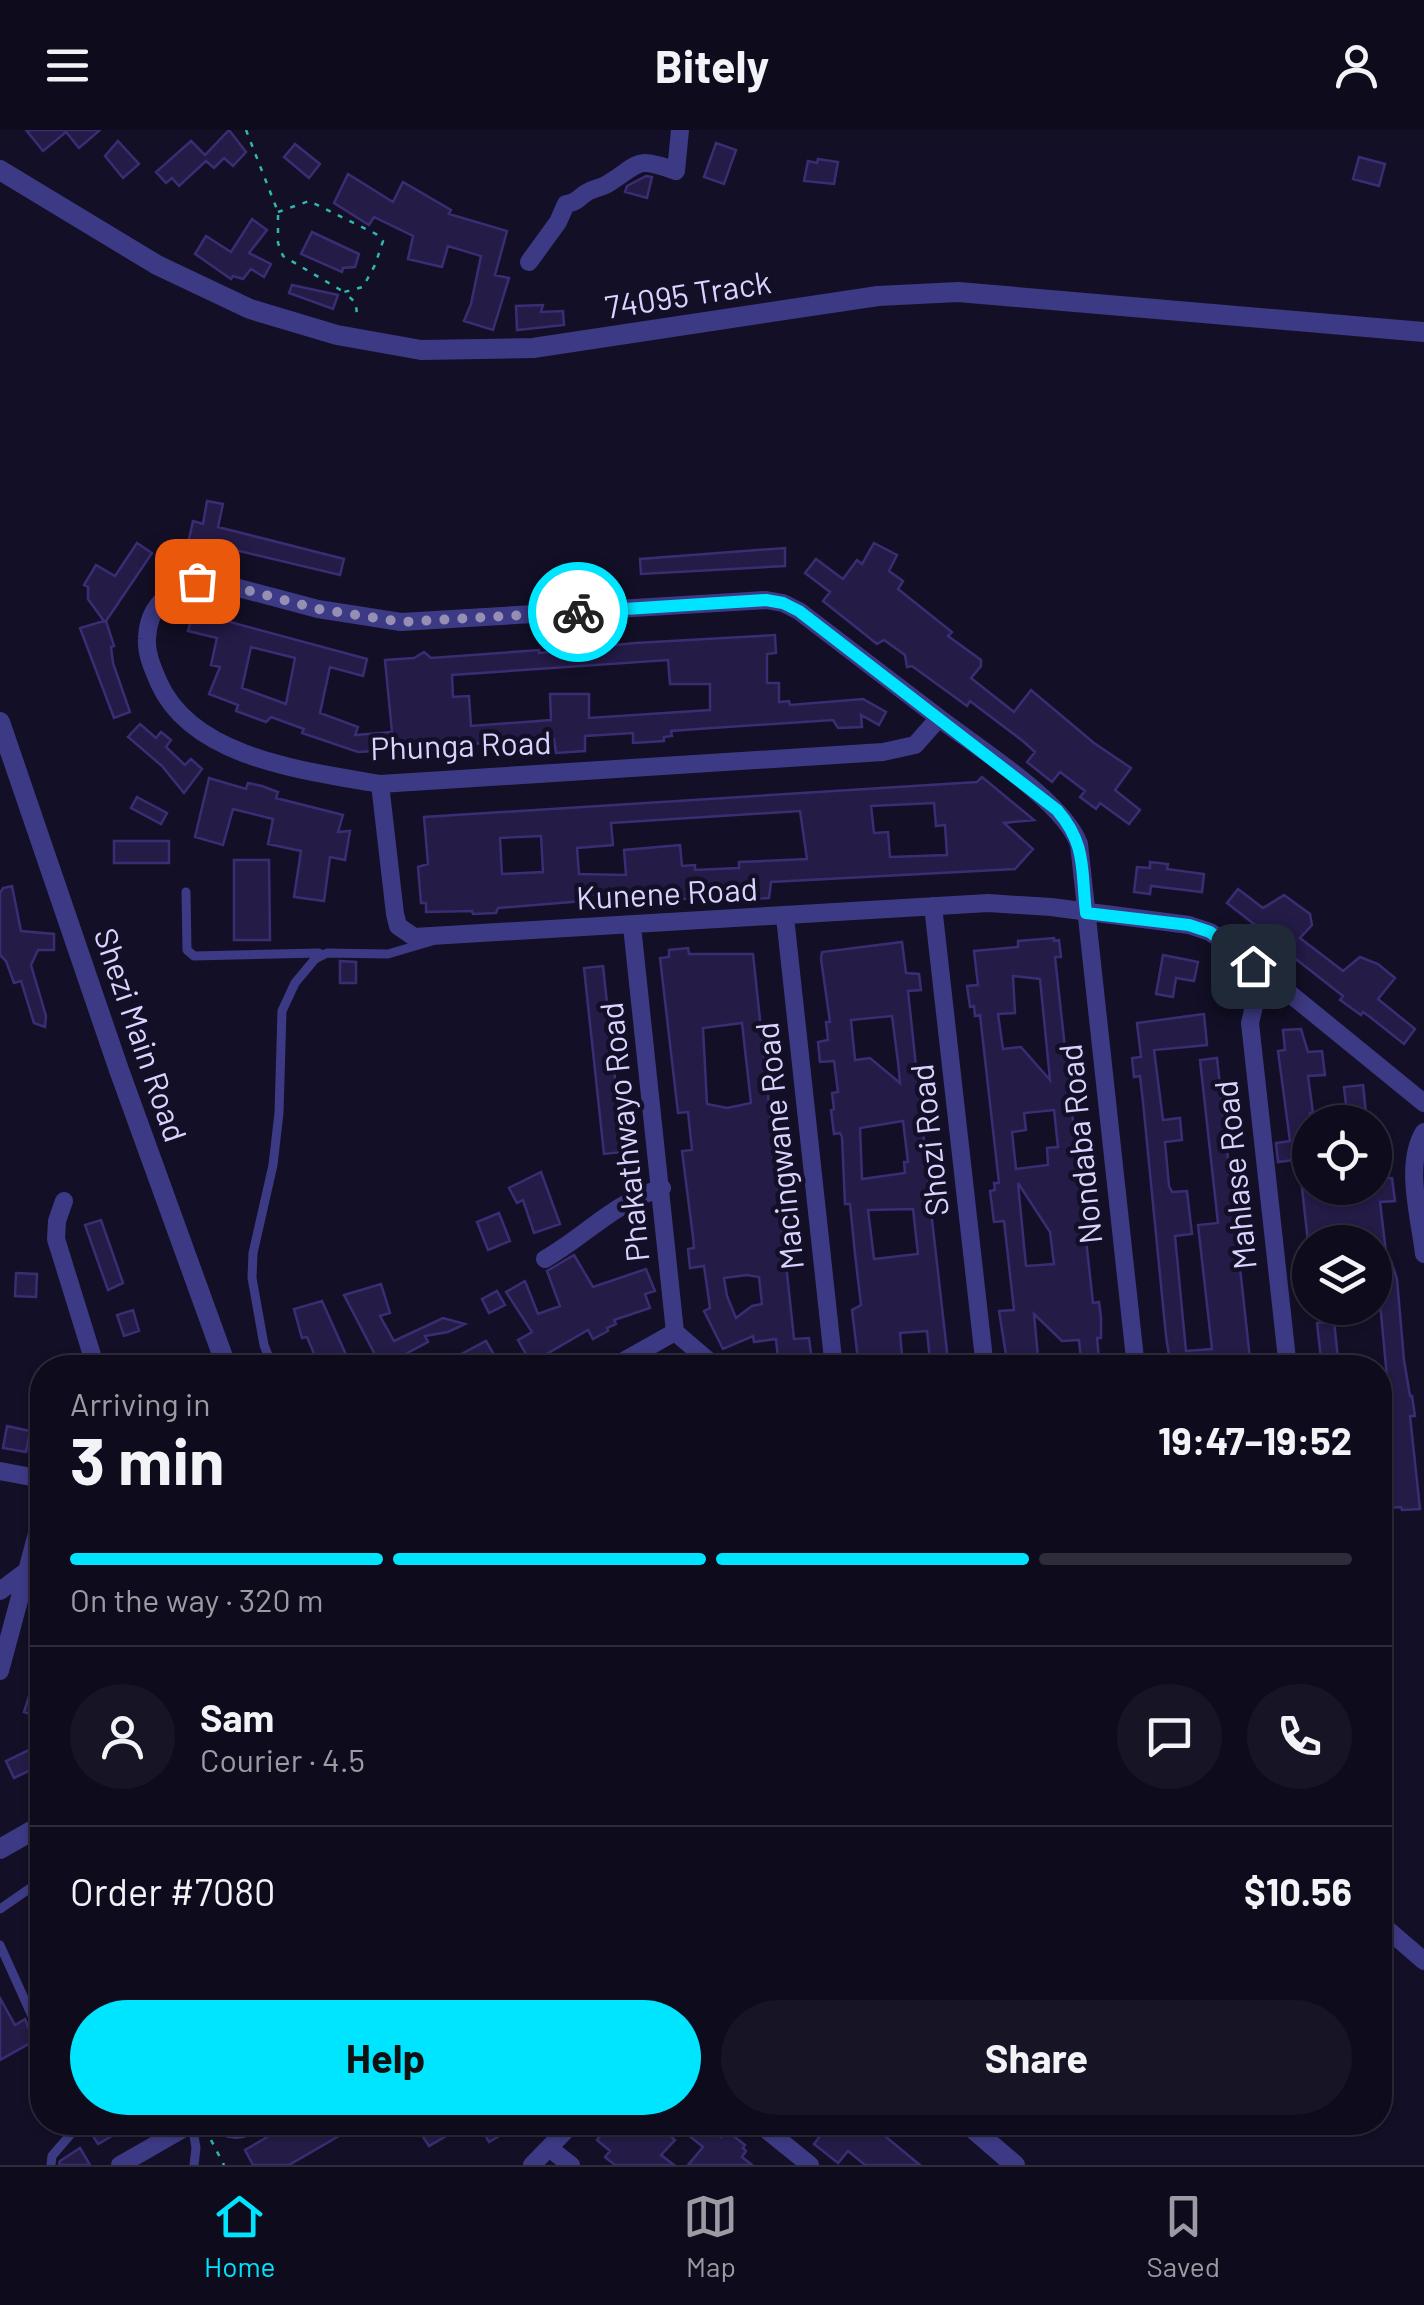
<!DOCTYPE html>
<html lang="en">
<head>
<meta charset="utf-8">
<style>
	:root { --surface:#0e0b1c; --page:#171425; --text:#f1f3f6; --muted:#9b9ba3; --line:#2e2b3b; --accent:#00e5ff }
	body { margin:0; font-family:Barlow,sans-serif; background:var(--page); color:var(--text); height:100vh; display:flex; flex-direction:column; font-size:38px; white-space:nowrap }
	* { box-sizing:border-box; margin:0 }
	p { font-size:32px; color:var(--muted) }
	.icon { flex:none; width:55px; height:55px; fill:none; stroke:currentColor; stroke-width:2; stroke-linecap:round; stroke-linejoin:round }
	.map { position:relative; flex:1; overflow:hidden }
	.drawer { position:absolute; left:30px; top:1225px; width:1362px; height:780px; display:flex; flex-direction:column; background:var(--surface); border-radius:40px; box-shadow:0 2px 8px #0004,0 0 0 2px var(--line) }
	.drawer>* { flex:none }
	.buttons { position:absolute; left:1292px; top:975px; display:grid; gap:20px }
	.buttons a { display:grid; place-items:center; width:100px; height:100px; border-radius:50%; background:var(--surface); box-shadow:0 2px 8px #0004,0 0 0 2px var(--line); font-size:50px }
	.pin { position:absolute; display:grid; place-items:center; width:85px; height:85px; color:#fff; margin:-42px; border-radius:20px; box-shadow:0 5px 15px #0006 }
	.courier { position:absolute; display:grid; place-items:center; width:100px; height:100px; margin:-50px; border:8px solid #00e5ff; border-radius:50%; background:#fff; color:#222; box-shadow:0 2px 12px #0007 }
	.overview em { font-style:normal; font-weight:700 }
	.overview div { display:flex; flex-direction:column-reverse }
	.overview { display:flex; align-items:center; justify-content:space-between; height:170px; padding:0 40px }
	h1 { font-size:65px; font-weight:700; line-height:75px }
	.bar { display:grid; grid-template-columns:repeat(4,1fr); gap:15px 10px; align-content:center; height:120px; padding:0 40px }
	.bar i { height:12px; border-radius:8px; background:var(--line) }
	.bar .active { background:var(--accent) }
	.bar p { grid-column:span 4 }
	.line { display:flex; align-items:center; gap:25px; padding:0 40px; border-top:2px solid var(--line) }
	.line div { flex:1 }
	.round { display:grid; place-items:center; flex:none; width:105px; height:105px; border-radius:52px; background:var(--page) }
	.primary-button { display:flex; gap:20px; margin-top:auto; padding:20px 40px }
	.primary-button a { flex:1; height:115px; border-radius:60px; background:var(--accent); color:#111; font-size:40px; font-weight:700; line-height:115px; text-align:center }
	.primary-button a+a { background:var(--page); color:var(--text) }
	header { display:flex; justify-content:space-between; align-items:center; height:130px; padding:0 40px; background:var(--surface); font-size:45px; font-weight:700 }
	.tabs { display:flex; justify-content:space-around; align-items:center; height:140px; border-top:2px solid var(--line); background:var(--surface); font-size:28px; color:var(--muted) }
	.tabs a { display:grid; justify-items:center; gap:5px }
	.tabs .active { color:var(--accent) }
	.map>svg:first-child { display:block }
</style>
</head>
<body>
<header><svg class="icon" aria-label="menu" viewBox="0 0 24 24"><path d="M4 6h16M4 12h16M4 18h16"/></svg>Bitely<svg class="icon" aria-label="person" viewBox="0 0 24 24"><circle cx="12" cy="8" r="4"/><path d="M4 21q1-7 8-7t8 7"/></svg></header>
<div class="map">
<svg width="1424" height="2035" viewBox="0 0 1424 2035">
	<rect width="100%" height="100%" fill="#130f26"/>
	<path fill="#241b47" stroke="#3b2d73" stroke-width="2.5" fill-rule="evenodd" d="M26 0H100L79 18 66 2 43 21Z
		M229 0 246 22 233 36 224 28 214 38 206 31 179 56 172 48 166 53 156 42 191 11 205 25Z
		M118 11 139 34 123 48 105 26Z
		M716 13 736 20 724 54 704 47Z
		M295 14 320 34 309 48 284 27Z
		M1359 27 1385 34 1379 56 1353 49Z
		M818 29 838 32 834 54 804 51 808 31 817 33Z
		M348 44 393 72 403 52 451 80 449 84 507 101 495 145 509 148 493 200 464 191 471 174 481 126 448 116 442 137 408 129 413 106 374 87 369 95 334 73Z
		M646 46 652 47 647 68 625 62 627 56Z
		M252 89 267 100 249 123 271 134 264 147 251 139 243 149 233 146 231 149 195 124 206 106 231 122Z
		M312 102 359 124 355 137 343 138 342 142 301 124Z
		M292 155 338 165 333 179 289 163Z
		M543 175 541 182 563 181 564 195 517 200 516 176Z
		M207 371 223 374 218 397 344 429 340 445 189 409 193 391 203 394Z
		M137 413 152 423 106 491 114 516 111 517 113 533 130 582 114 588 80 498 104 491 88 469V457L84 455 96 435 115 446Z
		M874 413 897 425 889 441 903 451 898 459 952 502 948 506 981 530V536L971 548 1014 582 1031 560 1094 613 1131 638 1115 660 1140 680 1129 694 1100 673 1096 679 1080 667 1085 661 1060 642 1052 652 1027 632 1035 622 1024 612 970 571 967 576 912 536 907 537 905 525 884 510 877 514 823 471 830 462 805 443 816 429 843 449 857 430 862 434Z
		M785 418V436L641 444 640 429Z
		M193 482 367 529 363 546 330 537 320 583 358 597 355 605 392 602 385 530 414 528 424 522 431 528 539 520V523L635 513 775 505 776 523 767 524V553H779V572L789 571 790 575 863 569 886 582 879 595 861 585 862 597 838 598 833 590 712 598 671 601 672 606 664 607V611L633 613V603L585 606V621L556 623 554 609 471 614V618L428 621 429 626 409 627V619L358 622 302 603 304 599 271 587 266 592 236 581 238 575 209 564 220 537 211 535 217 508 188 501ZM251 517 295 528 286 574 242 558ZM668 530 670 554H710V580L589 588V564H550L551 590 471 596 469 566 453 567 452 545Z
		M140 594 156 608 161 602 171 610 166 617 185 635 191 629 202 639 184 663 162 636 128 607Z
		M982 647 1034 690 1004 693 1033 719 1015 739 771 752 769 768 753 769V765L682 769V765L637 771 636 763 583 765V771L498 778 496 783 473 784 472 781 426 782V773H421L418 737 428 734 424 687 977 652ZM934 673 936 696 945 695 947 725 890 727 888 702 874 703 871 676ZM800 681 807 729 739 732V738L695 740V735L682 736 680 715 624 720 626 745 579 744 577 718 613 715 611 693ZM541 706 543 742 502 744 500 708Z
		M209 648 246 659 248 653 262 656 278 662 276 668 343 685 338 702 350 701 345 730 330 727 324 771 294 767 301 721 268 714 273 689 233 679 223 715 195 707Z
		M137 667 167 683 161 694 131 678Z
		M114 711H169V733H114Z
		M234 730H269L270 810H234Z
		M1150 732 1168 734 1167 739 1204 744 1202 762 1151 756 1150 764 1134 762 1137 737 1150 738Z
		M12 756 21 801 54 804V820H38L31 835 46 886 45 897 34 893 21 851 14 853 6 831 0 825V763L3 758Z
		M1238 759 1263 778 1284 765 1310 784 1312 795 1300 808 1343 841 1360 827 1378 834 1395 848 1378 869 1415 899 1404 914 1370 887 1363 882 1361 885 1340 870 1343 866 1283 819 1279 824 1263 812 1265 808 1251 797 1254 794 1227 773Z
		M1054 808V811L1059 810 1061 827H1055L1093 1173 1099 1172 1101 1187V1208H1097L1100 1238H1082L1079 1210 1062 1211 1034 1184 1039 1238H1008L999 1181 1014 1180 1004 1091 994 1092 990 1061 995 1060 994 1053H999L980 885 975 886 974 876 970 877 967 856 978 855 974 821 1018 817V811ZM1013 846 1040 849 1050 950 1021 917 1003 919 998 884 1015 883ZM1054 980 1058 1017 1047 1018 1048 1035 1016 1039 1012 1002 1026 1000 1024 983ZM1018 1053 1050 1102 1054 1134 1026 1136Z
		M902 812 906 843 919 844 921 860 908 861 925 1021H928L930 1039H927L930 1072 948 1230 930 1231 927 1201 900 1203 902 1225 885 1227 887 1238H859L852 1180 861 1175 855 1124 850 1074H845L842 1007 840 1003 834 1004 831 980 834 979 832 963 838 962 834 931 820 932 818 912 828 910 826 892H830L821 829 822 822ZM892 886 898 932 900 953 870 928 855 930 851 890ZM903 991 908 1032H904L905 1043 862 1049 860 998ZM913 1079 918 1124 874 1129 868 1080Z
		M688 818 689 824H753L794 1209 809 1208 813 1238H779L776 1209 754 1212 753 1206 723 1219 704 1181 710 1178 704 1136 690 1138 688 1119 694 1118 693 1107 682 1021 692 1020 688 982 678 983 660 828 669 827V820ZM742 893 751 973 727 978 707 974 703 898ZM747 1145 759 1147 762 1174 752 1176 736 1188 727 1166 724 1148Z
		M1163 825 1198 832 1194 851 1176 848 1173 867 1156 864Z
		M340 831 356 832V853H340Z
		M603 836 623 1022 604 1024 584 838Z
		M1204 884 1207 915 1154 920 1163 990 1180 988 1182 1010 1165 1012 1169 1056 1172 1062 1187 1061 1192 1104 1175 1106 1186 1221 1212 1219 1198 1095 1218 1093 1200 930 1217 928 1251 1238H1171L1166 1206 1143 972 1140 946 1134 947 1132 928 1141 927 1137 893Z
		M1301 899 1308 922 1322 921 1325 945 1308 946 1313 983H1310V1028L1278 1032 1276 1013 1290 1011 1278 921 1285 920 1283 900Z
		M1363 955 1367 992H1348L1344 957Z
		M541 1042 560 1094 534 1103 523 1070 517 1073 509 1058Z
		M1392 1048 1395 1071 1380 1072 1387 1131H1391L1397 1149 1404 1230 1410 1266H1412L1415 1286H1410L1420 1379 1402 1380 1401 1377 1388 1378 1385 1351 1380 1352V1270L1389 1269 1380 1173 1375 1174V1112H1308L1302 1058H1375V1049Z
		M499 1083 510 1111 488 1120 477 1092Z
		M101 1090 123 1153 108 1160 85 1095Z
		M574 1125 593 1157 646 1139 655 1161 645 1164 650 1178 614 1190 616 1194 607 1198 608 1201 593 1209 588 1200 531 1233 518 1210 532 1202 506 1162 525 1151 538 1184 560 1176 547 1141Z
		M16 1143 37 1144 36 1167 15 1166Z
		M381 1154 390 1183 380 1186 394 1211 443 1188 465 1194 448 1202 425 1206 428 1212 402 1226 408 1238H382L344 1165Z
		M497 1161 505 1175 489 1183 482 1169Z
		M322 1171 352 1238H320L307 1207 302 1208 294 1179Z
		M133 1180 139 1201 124 1206 117 1185Z
		M1334 1191 1339 1238H1322L1317 1193Z
		M486 1211 493 1223 467 1238H435Z
		M7 1296 30 1301 26 1322 3 1318Z
		M31 1560 42 1563V1588L24 1582Z
		M29 1620 37 1637 14 1648 6 1631Z
		M0 1868 15 1895 25 1889 34 1911 0 1930Z
		M293 1992H363L289 2035H253L245 2020Z
		M423 1992H447L453 2002 429 2016 420 2002 426 1999Z
		M478 1992H523L489 2012Z
		M610 1992H655L675 2010 661 2025 674 2035H615L605 2027 610 2021 597 2010Z
		M672 1992H701L721 2007 727 2001 745 2015 743 2018 746 2021 742 2027 752 2035H688L703 2017Z
		M814 1992H868L920 2035H865L848 2021 838 2033 814 2014 824 2001Z
		M105 1994 112 2006 98 2014 91 2003Z
		M80 2018 90 2035H59L60 2031Z"/>
	<g fill="none" stroke-linecap="round" stroke-linejoin="round">
		<path stroke="#2fb8b0" stroke-width="2.5" stroke-dasharray="5 8" stroke-linecap="butt" d="M246 0 278 82V113L283 126 344 162
			M278 82 309 71 376 104 383 111 375 135 363 157 344 162 356 173 357 187
			M211 2010 224 2035"/>
		<path stroke="#3d3a85" stroke-width="9" d="M186 762 187 820 194 826 319 823
			M273 1238 264 1215 252 1148 253 1123 273 1035 279 983 282 881 295 853 315 829 327 823 388 824 432 811
			M0 1779 42 1750
			M0 1815 42 1908
			M209 1992C231 2011 245 2006 269 1992
			M192 1994 196 2018 194 2035
			M51 2035 52 2026 76 1998V1992"/>
		<path stroke="#3d3a85" stroke-width="18" d="M529 132 558 92 566 74C577 72 577 69 586 63 593 58 602 58 609 53 641 33 635 26 676 41L680 0
			M197 451 216 452 318 479 401 492 733 472 766 470 783 473 799 481 939 588 915 615 883 622 380 654C307 641 193 629 159 553 153 539 146 524 147 509 148 475 168 462 197 451Z
			M939 588C978 618 1063 671 1079 714L1136 1238
			M380 654 395 784 398 796 414 807 988 773 1051 777 1189 795 1210 802 1235 819 1424 973
			M933 776 985 1238
			M785 787 834 1238
			M632 796 675 1202
			M1272 852 1255 872 1250 893 1288 1238
			M1424 1002C1404 1034 1420 1088 1424 1124
			M64 1071 57 1091 56 1109 96 1238
			M545 1129C588 1104 613 1073 662 1058
			M611 1238 675 1202 717 1238
			M0 1341 42 1349
			M0 1461 28 1440
			M0 1541 42 1385
			M1380 1793 1424 1831
			M757 1992 810 2035
			M549 2018 571 2035
			M120 2035 195 1992
			M532 2035 574 1992"/>
		<path stroke="#3d3a85" stroke-width="20" d="M0 40 157 135 250 179 337 205 421 220 533 218 878 166 958 162 1424 202
			M0 592 119 940 227 1238
			M0 1719 42 1695
			M965 1992 1015 2035"/>
	</g>
	<g fill="none" stroke-linecap="round" stroke-linejoin="round">
		<path stroke="#948fb3" stroke-width="10" stroke-dasharray="0 18" d="M197 451 216 452 318 479 402 492 578 482"/>
		<path stroke="#00e5ff" stroke-width="12" d="M578 482 766 470 783 473 799 481 1057 680C1087 715 1081 739 1086 783L1189 795 1210 802 1253 836"/>
	</g>
	<g text-anchor="middle" stroke-width="9" stroke-linejoin="round" paint-order="stroke">
		<g font-size="32" fill="#d9d4ff" stroke="#130f26">
			<text transform="translate(688 165) rotate(-9)" y="11">74095 Track</text>
			<text transform="translate(461 616) rotate(-2)" y="11">Phunga Road</text>
			<text transform="translate(667 764) rotate(-3)" y="11">Kunene Road</text>
			<text transform="translate(140 905) rotate(71)" y="11">Shezi Main Road</text>
			<text transform="translate(625 1002) rotate(-96)" y="11">Phakathwayo Road</text>
			<text transform="translate(930 1010) rotate(-96)" y="11">Shozi Road</text>
			<text transform="translate(1081 1014) rotate(-96)" y="11">Nondaba Road</text>
			<text transform="translate(780 1016) rotate(-96)" y="11">Macingwane Road</text>
			<text transform="translate(1236 1045) rotate(-96)" y="11">Mahlase Road</text>
		</g>
	</g>
</svg>
<div class="buttons">
<a><svg class="icon" aria-label="locate" viewBox="0 0 24 24"><circle cx="12" cy="12" r="6"/><path d="M12 2v4M12 18v4M2 12h4M18 12h4"/></svg></a>
<a><svg class="icon" aria-label="layers" viewBox="0 0 24 24"><path d="M12 4l9 5-9 5-9-5zM3 14l9 5 9-5"/></svg></a>
</div>
<div class="pin" style="left:197px;top:451px;background:#ea580c"><svg class="icon" aria-label="bag" viewBox="0 0 24 24"><path d="M5 8h14l-1 12H6zM9 8a3 3 0 0 1 6 0"/></svg></div>
<div class="pin" style="left:1253px;top:836px;background:#1f2937"><svg class="icon" aria-label="home" viewBox="0 0 24 24"><path d="M3 11l9-7 9 7M6 9v11h12V9"/></svg></div>
<div class="courier" style="left:578px;top:482px"><svg class="icon" aria-label="bike" viewBox="0 0 24 24"><circle cx="6" cy="16" r="4"/><circle cx="18" cy="16" r="4"/><path d="M6 16l4-8h5l3 8M10 8l3 8H6M13 5h3"/></svg></div>
<section class="drawer">
<div class="overview"><div><h1>3 min</h1><p>Arriving in</p></div><em>19:47–19:52</em></div>
<div class="bar"><i class="active"></i><i class="active"></i><i class="active"></i><i></i><p>On the way · 320 m</p></div>
<div class="line" style="height:180px"><a class="round"><svg class="icon" aria-label="person" viewBox="0 0 24 24"><circle cx="12" cy="8" r="4"/><path d="M4 21q1-7 8-7t8 7"/></svg></a><div><b>Sam</b><p>Courier · 4.5</p></div><a class="round"><svg class="icon" aria-label="chat" viewBox="0 0 24 24"><path d="M4 5h16v11H9l-5 4z"/></svg></a><a class="round"><svg class="icon" aria-label="phone" viewBox="0 0 24 24"><path d="M5 4h4l2 5-3 2q2 4 5 5l2-3 5 2v4C11 20 4 13 5 4z"/></svg></a></div>
<div class="line" style="height:130px"><div>Order #7080</div><b>$10.56</b></div>
<div class="primary-button"><a>Help</a><a>Share</a></div>
</section>
</div>
<nav class="tabs">
<a class="active"><svg class="icon" aria-label="home" viewBox="0 0 24 24"><path d="M3 11l9-7 9 7M6 9v11h12V9"/></svg>Home</a>
<a><svg class="icon" aria-label="map" viewBox="0 0 24 24"><path d="M3 6l6-2 6 2 6-2v14l-6 2-6-2-6 2zM9 4v14M15 6v14"/></svg>Map</a>
<a><svg class="icon" aria-label="saved" viewBox="0 0 24 24"><path d="M7 4h10v16l-5-4-5 4z"/></svg>Saved</a>
</nav>
</body>
</html>
